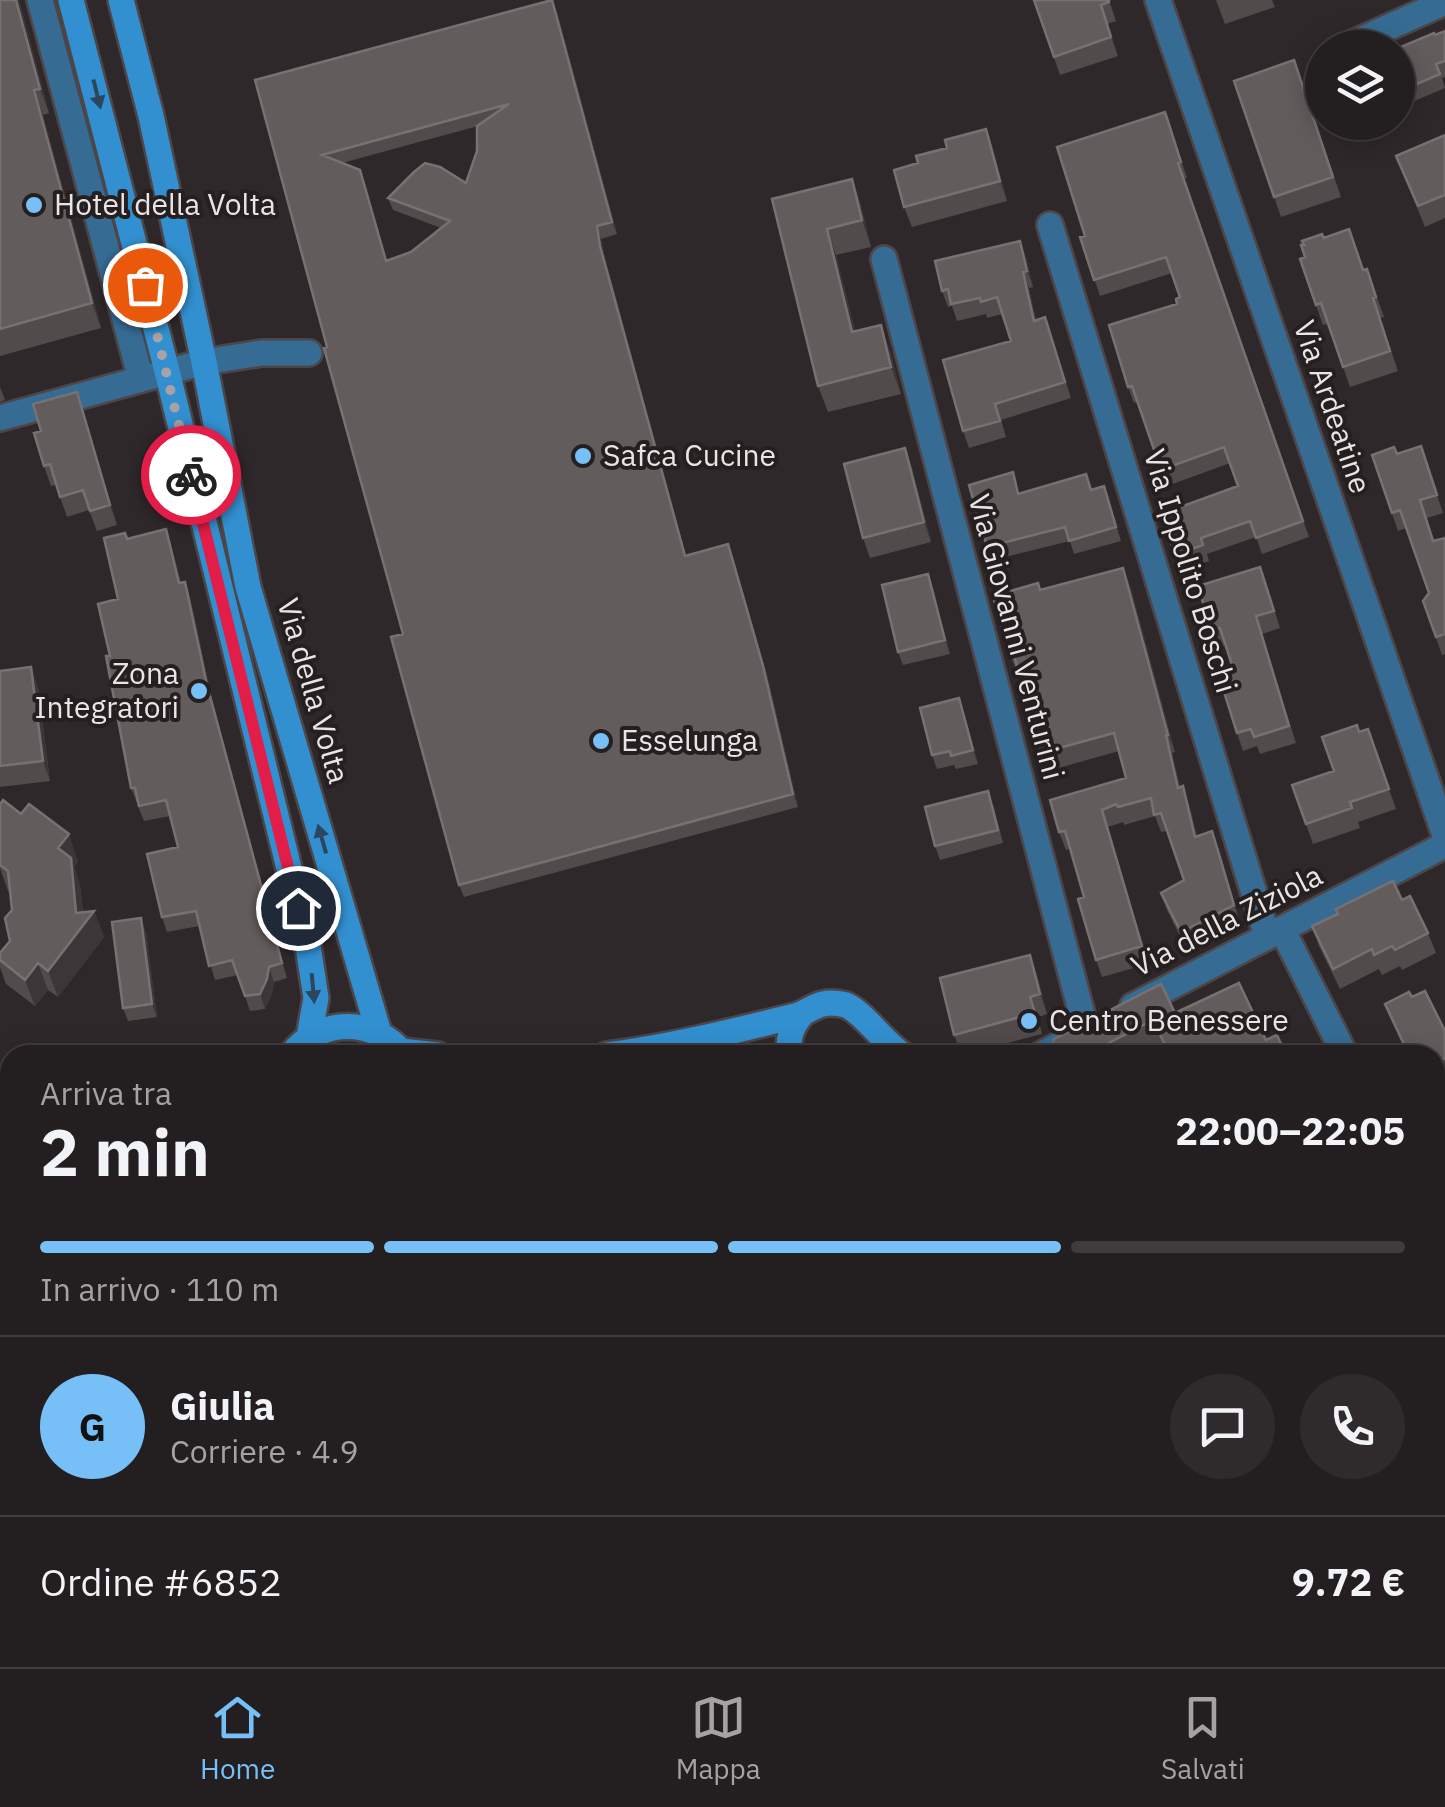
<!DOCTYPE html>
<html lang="it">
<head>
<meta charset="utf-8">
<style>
	:root { --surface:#231e20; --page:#2f2b2d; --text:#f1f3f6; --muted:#a3a2a5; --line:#403c3e; --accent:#77bff7 }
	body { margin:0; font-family:"IBM Plex Sans",sans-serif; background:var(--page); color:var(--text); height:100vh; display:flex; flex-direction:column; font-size:38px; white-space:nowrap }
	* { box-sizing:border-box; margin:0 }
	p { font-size:32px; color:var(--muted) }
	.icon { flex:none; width:55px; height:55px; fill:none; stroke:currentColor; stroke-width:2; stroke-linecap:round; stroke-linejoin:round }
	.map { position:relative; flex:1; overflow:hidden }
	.drawer { position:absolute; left:0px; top:1045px; width:1445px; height:622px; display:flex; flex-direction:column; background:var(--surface); border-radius:30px 30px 0 0; box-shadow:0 5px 25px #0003,0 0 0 2px var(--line) }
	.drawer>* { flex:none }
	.tools { position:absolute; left:1305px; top:30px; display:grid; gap:20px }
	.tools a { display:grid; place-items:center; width:110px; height:110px; border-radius:50%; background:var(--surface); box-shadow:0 5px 25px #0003,0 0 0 2px var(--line); font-size:50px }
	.pin { position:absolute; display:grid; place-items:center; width:85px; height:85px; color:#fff; margin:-42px; border:5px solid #fff; border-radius:50%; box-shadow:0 2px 10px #0007 }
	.courier { position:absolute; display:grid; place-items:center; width:100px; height:100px; margin:-50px; border:8px solid #e11d48; border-radius:50%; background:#fff; color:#222; box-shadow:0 2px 12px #0007 }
	.headline em { font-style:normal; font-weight:800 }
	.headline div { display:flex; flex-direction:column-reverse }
	.headline { display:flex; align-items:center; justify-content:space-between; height:170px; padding:0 40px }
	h1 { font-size:65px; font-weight:800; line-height:75px }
	.bar { display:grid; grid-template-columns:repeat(4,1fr); gap:15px 10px; align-content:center; height:120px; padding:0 40px }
	.bar i { height:12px; border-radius:8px; background:var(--line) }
	.bar .active { background:var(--accent) }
	.bar p { grid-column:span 4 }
	.line { display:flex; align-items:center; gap:25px; padding:0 40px; border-top:2px solid var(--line) }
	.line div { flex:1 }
	.round { display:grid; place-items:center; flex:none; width:105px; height:105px; border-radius:52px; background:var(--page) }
	.menu { display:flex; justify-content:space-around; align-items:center; height:140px; border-top:2px solid var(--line); background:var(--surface); font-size:28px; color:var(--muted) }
	.menu a { display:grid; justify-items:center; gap:5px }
	.menu .active { color:var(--accent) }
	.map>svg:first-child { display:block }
</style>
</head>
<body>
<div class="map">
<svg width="1445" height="1667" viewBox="0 0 1445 1667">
	<rect width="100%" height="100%" fill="#2f282a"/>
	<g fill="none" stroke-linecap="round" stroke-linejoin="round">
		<g stroke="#4d4648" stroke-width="30">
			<path id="minor" d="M40 0 141 379
				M1158 0 1445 835
				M1342 48 1445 2
				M1050 225 1267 936
				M884 259 1086 1030
				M0 418 204 362 262 353H309
				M1282 929 1345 1055
				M1435 1403 1445 1398"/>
		</g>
		<g stroke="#4d4648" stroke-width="30">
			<path id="tertiary" d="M1133 1006 1445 845
				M1040 1055 1080 1034"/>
		</g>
		<g stroke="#4d4648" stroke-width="30">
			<path id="secondary" d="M71 0 167 371 308 946 316 998 309 1037
				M121 0 151 116 204 362 248 587 379 1033
				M401 1051 438 1055
				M291 1055C320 1017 375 1017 404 1055
				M607 1055C670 1047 734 1031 795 1016 806 1013 813 1006 823 1004 831 1002 838 1003 846 1005 863 1012 884 1043 903 1055
				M790 1055C787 1039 791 1027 802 1014
				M0 1088 10 1091
				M442 1658 444 1667
				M488 1658 490 1667
				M1375 1658 1380 1667"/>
		</g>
		<use href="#minor" stroke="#366c94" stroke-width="25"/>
		<use href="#tertiary" stroke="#366c94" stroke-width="25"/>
		<use href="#secondary" stroke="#3290d0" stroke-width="25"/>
	</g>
	<path fill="#524b4c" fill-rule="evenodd" d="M0 0H19L49 113 43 115 101 328 0 356Z
		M1034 0H1109L1116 21 1107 24 1118 56 1060 75Z
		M1216 0H1272L1275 7 1225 24Z
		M557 12 617 234 601 239 605 258 686 556 733 557 768 678 798 807 464 897 459 885 403 634 255 80ZM478 126 477 151 466 183 388 198 393 210 441 228 411 252 387 260 360 170 342 163Z
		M1445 31V77L1442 78 1445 88 1398 108V48Z
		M1294 60 1341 197 1281 217 1234 81Z
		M1165 112 1187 178 1183 179 1309 537 1262 554 1256 537 1207 554 1209 561 1181 571 1161 514 1238 486 1230 463 1167 486 1137 402 1134 403 1128 387 1180 297 1172 273 1100 296 1080 237 1085 236Z
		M986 129 993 149 1007 201 912 227 904 207 918 163Z
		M1445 135V218L1425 227 1396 156Z
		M852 179 861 205 871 247 836 255 855 331 890 351 901 394 828 412 818 386 772 199Z
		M1324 238 1364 270 1367 269 1384 317 1380 318 1398 371 1350 387 1328 324 1323 325 1316 305 1305 257Z
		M1026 257 1033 287 1029 288 1036 320 1045 317 1071 398 1001 420 1006 437 969 448 963 431 1011 341 1002 314 987 318 986 314 957 321 952 306 948 307 942 291Z
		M0 387 5 400 0 402Z
		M77 392 117 525 97 531 89 510 67 517 56 485 51 486 44 466 41 431Z
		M1421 446 1443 513 1427 518 1434 541 1445 538V654L1442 655 1423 601 1429 593 1406 528 1398 531 1372 455 1397 454Z
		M905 448 912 468 931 542 870 558 863 538Z
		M1013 472 1019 493 1092 490 1109 500 1121 541 1074 554 1070 541 992 560 987 547Z
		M127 539 171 544 181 583 185 582 190 597 212 699 287 978 274 982 272 994 265 1009 250 1011 238 975 215 980 199 926 167 932 162 917 178 847 170 816 144 821 131 788 110 656Z
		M928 574 933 588 950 654 903 665 898 652Z
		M1266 584 1280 628 1262 634 1296 743 1260 754 1257 746 1243 751 1237 733 1234 671 1225 645 1218 648 1211 630Z
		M1130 585 1175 752 1172 753 1180 787 1189 804 1197 836 1219 849 1240 922 1187 950 1167 910 1161 893 1184 880 1167 831 1161 832 1155 816 1124 825 1123 822 1108 827 1148 964 1102 977 1096 960 1084 897 1070 848 1066 850 1059 832 1126 778 1119 751 1048 771 1017 666 1015 667 1008 649 1041 590Z
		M0 671 38 687 50 781 0 787Z
		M964 712 978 764 956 769 954 765 937 769 932 755Z
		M1368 729 1396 809 1358 822 1360 828 1313 844 1292 785 1334 771 1359 732Z
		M0 804 78 861 74 867 80 885 83 912 94 911 104 937 58 997 48 990 35 1006 6 984 0 967V953L10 941 12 910 10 892 8 891 0 868Z
		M993 804 1003 843 940 860 935 846Z
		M1402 900 1428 933 1436 953 1402 970 1400 966 1382 975 1379 969 1340 989 1319 946 1312 926Z
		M146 932 157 1017 128 1021 123 1008Z
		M1030 955 1037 975 1047 1014 1038 1017 1042 1034 962 1055 954 1035Z
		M1412 997 1445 1031V1079L1435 1084V1055H1407L1385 1004Z
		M1175 1013 1266 1040 1286 1055H1167L1162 1045 1143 1055H1050Z
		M0 1152H10V1236H0Z
		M1435 1495 1445 1514V1667H1442L1435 1653V1560L1438 1559 1435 1554Z
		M10 1658H318L321 1667H0Z"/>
	<path fill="#3d3638" d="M16 0H19L49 113 40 89Z
		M552 0 557 12 617 234 612 222Z
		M34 90 43 115 101 328 92 303Z
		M986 129 993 149 1007 201 1000 181Z
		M852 179 861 205 871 247 862 220Z
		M597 226 601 239 605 258 690 569 600 246Z
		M827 229 836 255 862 358 852 332Z
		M1020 241 1026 257 1033 287 1027 271Z
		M1023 272 1029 288 1040 337 1034 321Z
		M881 325 890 351 901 394 891 367Z
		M77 392 84 412 117 525 110 505Z
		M905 448 912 468 931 542 924 522Z
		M166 529 171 544 185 598 179 583Z
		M728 544 768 678 798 807 793 794Z
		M1123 568 1130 585 1175 752 1168 735Z
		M928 574 933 588 950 654 945 640Z
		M185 582 190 597 212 699 287 978 282 963 207 685Z
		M31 667 38 687 50 781 43 761Z
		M959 698 964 712 978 764 973 750Z
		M1166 735 1172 753 1184 805 1178 788Z
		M1183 786 1189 804 1202 854 1195 837Z
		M1102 810 1108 827 1148 964 1142 946Z
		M1212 831 1219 849 1240 922 1234 905Z
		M69 834 78 861 74 867 80 885 84 924 94 911 104 937 58 997 48 971 76 913 58 848Z
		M141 918 146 932 157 1017 152 1004Z
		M1030 955 1037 975 1047 1014 1040 994Z
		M38 963 48 990 35 1006 25 980Z
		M269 967 274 982 272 994 265 1009 260 994Z"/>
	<path fill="#635c5d" stroke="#787172" stroke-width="2.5" fill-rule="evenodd" d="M0 0H16L40 89 34 90 92 303 0 329Z
		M552 0 612 222 597 226 600 246 685 556 728 544 763 666 793 794 459 885 391 637 403 634 324 348 327 347 255 80ZM509 104 477 126V151L466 183 440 167 425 163 414 172 388 198 450 221 411 252 386 261 360 170 322 155Z
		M1034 0H1109V2L1101 5 1111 37 1054 57Z
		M1445 31V61L1436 64 1440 74 1398 92V48L1434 33 1435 35Z
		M1294 60 1333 177 1274 197 1234 81Z
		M1165 112 1181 162 1178 163 1303 521 1256 538 1250 521 1201 538 1203 545 1175 555 1161 514 1238 486 1224 447 1161 470 1132 386 1128 387 1109 325 1177 304 1176 299 1180 297 1166 257 1094 280 1080 237 1085 236 1057 147Z
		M986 129 1000 181 904 207 894 170 918 163 916 156 947 148 945 140Z
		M1445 135V195L1418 206 1396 156Z
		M852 179 862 220 827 229 852 332 881 325 891 367 818 386 772 199Z
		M1349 229 1363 270 1367 269 1376 297 1373 298 1390 351 1343 367 1321 303 1316 305 1300 259 1305 257 1301 245H1304L1302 241 1322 234 1324 238Z
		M1020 241 1027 271 1023 272 1034 321 1045 317 1065 382 995 404 1000 421 963 431 943 360 1011 341 997 297 981 302 980 298 951 304 948 289 942 291 935 261Z
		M77 392 110 505 90 511 83 490 60 497 50 464 44 466 34 433 41 431 33 404Z
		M1421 446 1437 495 1420 500 1433 541 1445 538V634L1436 637 1423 601 1429 593 1400 510 1392 513 1372 455 1394 447 1397 454Z
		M905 448 924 522 863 538 844 464Z
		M1013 472 1018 494 1086 474 1091 490 1104 486 1116 527 1069 541 1065 527 987 547 969 485Z
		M166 529 179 583 185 582 207 685 282 963 269 967 267 979 260 994 245 996 232 960 209 966 196 911 162 917 147 854 178 847 166 800 139 806 135 788H131L106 656H110L98 604 118 599 104 538 125 533 127 539Z
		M1260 567 1274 611 1256 616 1289 726 1254 737 1251 729 1237 733 1219 676 1234 671 1220 628 1211 630 1198 586Z
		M1123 568 1168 735H1166L1178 788 1183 786 1195 837 1212 831 1234 905 1181 932 1161 893 1184 880 1161 813 1154 815 1151 798 1118 807 1116 804 1102 810 1142 946 1096 960 1078 899 1084 897 1065 831 1059 832 1050 800 1126 778 1114 733 1041 753 1012 648 1008 649 993 596 1038 583 1040 590Z
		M928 574 945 640 898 652 882 585Z
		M31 667 43 761 0 766V671Z
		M959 698 973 750 951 756 950 751 932 755 920 708Z
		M1357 725 1359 732 1368 729 1389 789 1350 802 1352 808 1306 824 1292 785 1334 771 1322 737Z
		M988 791 998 830 935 846 925 807Z
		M3 800 21 814 29 804 69 834 58 848 71 858 76 913 94 911 48 971 38 963 25 980 0 960V953L10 941 5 918 12 910 8 871 0 865V804Z
		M1393 881 1402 900 1410 896 1428 933 1395 950 1392 946 1374 955 1372 949 1333 969 1312 926 1338 914 1336 909Z
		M141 918 152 1004 123 1008 112 922Z
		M1030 955 1040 994 1030 997 1035 1013 954 1035 940 978Z
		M1239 983 1266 1040 1277 1035 1286 1055H1170L1153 1020 1107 1044 1109 1047 1101 1051 1104 1055H1050L1054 1039 1161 984 1175 1013Z
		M1425 991 1445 1031V1058L1440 1061 1442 1065 1435 1068V1055H1409L1385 1004 1409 992 1412 997Z
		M0 1152H10V1216H0Z
		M1435 1495 1445 1514V1518L1443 1519 1445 1523V1667L1435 1648V1560L1440 1557 1435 1548Z
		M10 1655V1658H270L237 1667H0V1658Z
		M278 1658H317L320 1667H281Z"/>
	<defs><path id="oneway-solid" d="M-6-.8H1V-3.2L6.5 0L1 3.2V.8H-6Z" transform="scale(2.5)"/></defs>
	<g fill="#2a475e">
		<use href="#oneway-solid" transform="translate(97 94) rotate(76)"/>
		<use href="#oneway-solid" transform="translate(322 839) rotate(-106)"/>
		<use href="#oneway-solid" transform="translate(313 988) rotate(85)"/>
	</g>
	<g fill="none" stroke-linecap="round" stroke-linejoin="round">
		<path stroke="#a8a2a4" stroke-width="10" stroke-dasharray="0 18" d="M145 285 191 475"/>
		<path stroke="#e11d48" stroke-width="12" d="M191 475 298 908"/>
	</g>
	<g fill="#77bff7" stroke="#261f20" stroke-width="4">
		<circle cx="34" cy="205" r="10"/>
		<circle cx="583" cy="456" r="10"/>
		<circle cx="199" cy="691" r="10"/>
		<circle cx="601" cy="741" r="10"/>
		<circle cx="1029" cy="1021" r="10"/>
	</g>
	<g text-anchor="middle" stroke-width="8" stroke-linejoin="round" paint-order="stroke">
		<g font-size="30" fill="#e9e4e5" stroke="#261f20" text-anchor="start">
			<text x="54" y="215">Hotel della Volta</text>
			<text x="603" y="466">Safca Cucine</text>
			<text x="179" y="684" text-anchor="end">Zona<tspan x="179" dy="34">Integratori</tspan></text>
			<text x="621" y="751">Esselunga</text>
			<text x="1049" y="1031">Centro Benessere</text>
		</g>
		<g font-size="30" fill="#e9e4e5" stroke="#261f20">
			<text transform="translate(1332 407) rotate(71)" y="10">Via Ardeatine</text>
			<text transform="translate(1190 571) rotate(73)" y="10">Via Ippolito Boschi</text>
			<text transform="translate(1016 637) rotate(75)" y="10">Via Giovanni Venturini</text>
			<text transform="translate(313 691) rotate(74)" y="10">Via della Volta</text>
			<text transform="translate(1227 921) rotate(-27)" y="10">Via della Ziziola</text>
		</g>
	</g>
</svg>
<div class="tools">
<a><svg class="icon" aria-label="layers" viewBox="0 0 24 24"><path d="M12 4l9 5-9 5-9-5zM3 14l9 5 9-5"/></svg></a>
</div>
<div class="pin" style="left:145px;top:285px;background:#ea580c"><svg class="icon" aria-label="bag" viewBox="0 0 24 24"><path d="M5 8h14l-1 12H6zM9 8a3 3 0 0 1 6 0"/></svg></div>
<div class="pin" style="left:298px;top:908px;background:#1f2937"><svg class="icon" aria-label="home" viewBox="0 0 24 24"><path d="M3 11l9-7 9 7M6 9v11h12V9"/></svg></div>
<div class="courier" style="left:191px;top:475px"><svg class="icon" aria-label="bike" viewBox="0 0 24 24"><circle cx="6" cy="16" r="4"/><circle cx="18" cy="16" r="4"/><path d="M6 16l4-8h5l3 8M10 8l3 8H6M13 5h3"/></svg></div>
<section class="drawer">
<div class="headline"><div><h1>2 min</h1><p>Arriva tra</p></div><em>22:00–22:05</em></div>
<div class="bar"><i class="active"></i><i class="active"></i><i class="active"></i><i></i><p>In arrivo · 110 m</p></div>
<div class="line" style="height:180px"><b class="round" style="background:var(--accent);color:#111">G</b><div><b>Giulia</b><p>Corriere · 4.9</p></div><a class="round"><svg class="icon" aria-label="chat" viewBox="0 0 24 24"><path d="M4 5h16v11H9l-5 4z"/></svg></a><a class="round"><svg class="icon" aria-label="phone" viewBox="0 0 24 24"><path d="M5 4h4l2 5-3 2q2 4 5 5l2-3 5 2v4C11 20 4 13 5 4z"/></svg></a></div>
<div class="line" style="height:130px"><div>Ordine #6852</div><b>9.72 €</b></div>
</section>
</div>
<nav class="menu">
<a class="active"><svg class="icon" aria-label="home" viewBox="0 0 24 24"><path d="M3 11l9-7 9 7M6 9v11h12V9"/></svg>Home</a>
<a><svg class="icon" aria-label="map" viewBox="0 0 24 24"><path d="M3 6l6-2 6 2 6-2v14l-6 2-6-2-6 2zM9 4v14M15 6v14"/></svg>Mappa</a>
<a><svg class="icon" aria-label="saved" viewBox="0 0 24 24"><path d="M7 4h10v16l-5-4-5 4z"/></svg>Salvati</a>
</nav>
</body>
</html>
